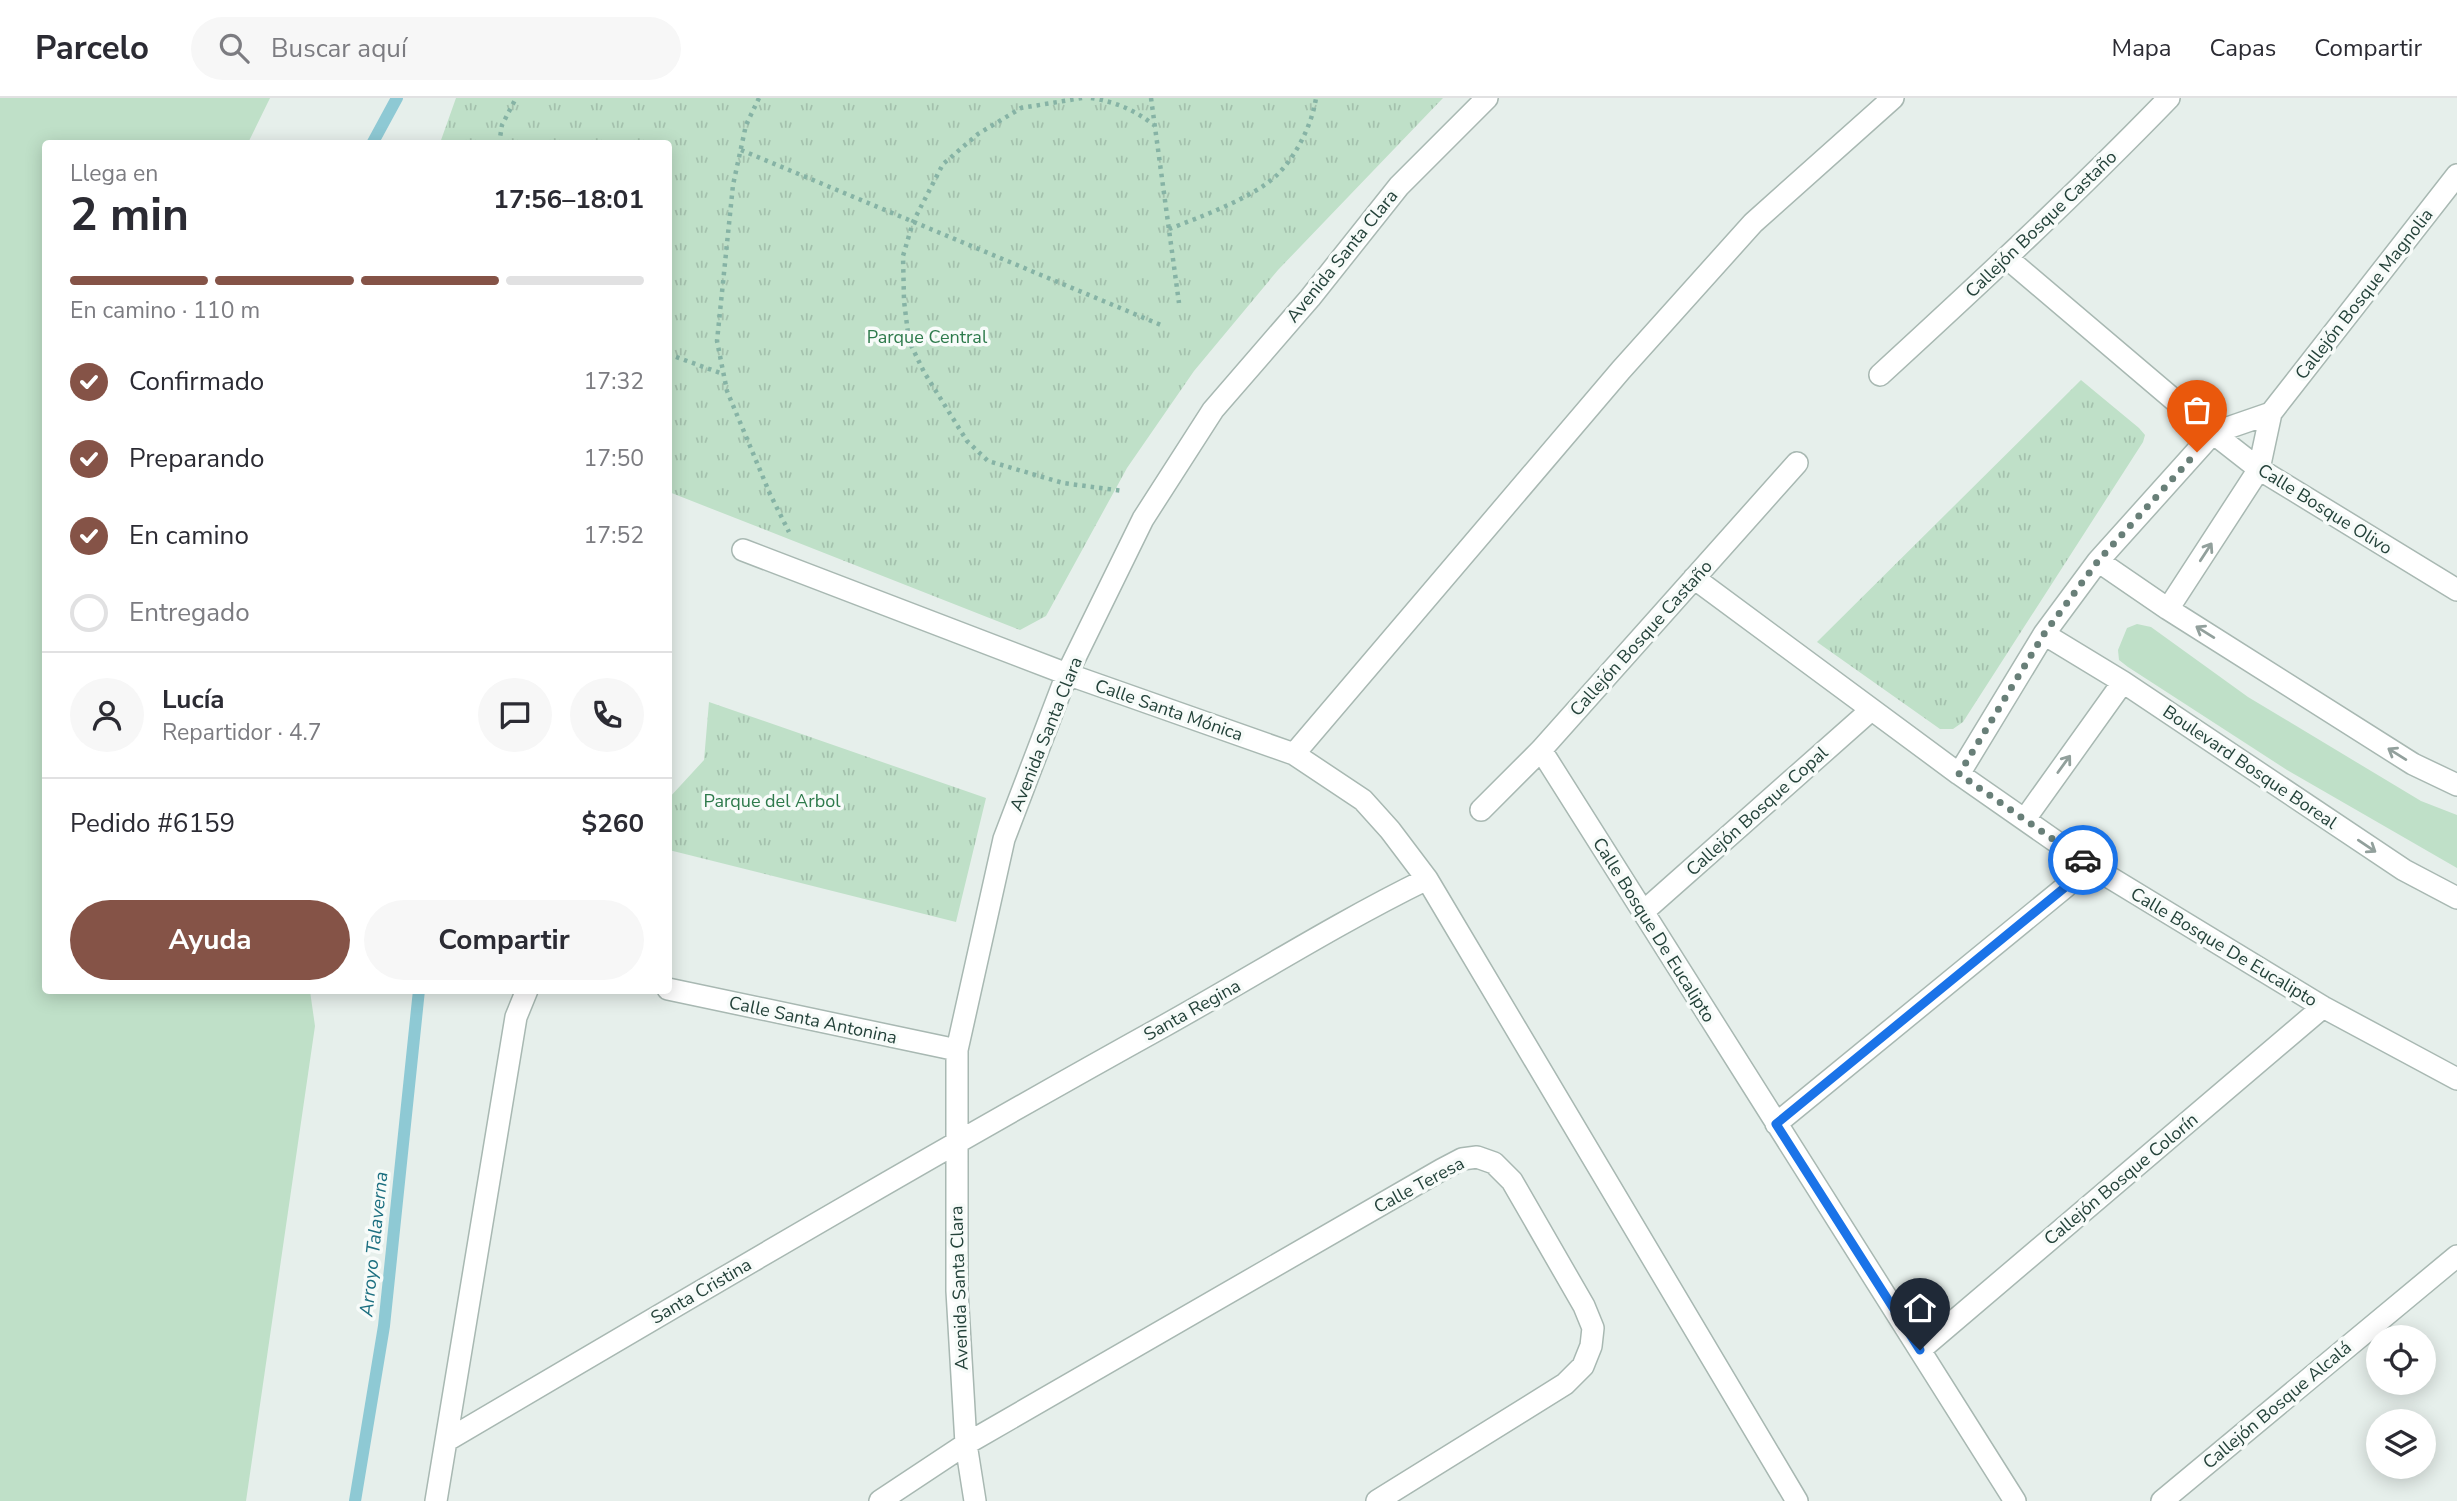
<!DOCTYPE html>
<html lang="es">
<head>
<meta charset="utf-8">
<style>
	:root { --surface:#fff; --page:#f7f7f7; --text:#2b2b33; --muted:#7c7c81; --line:#e1e1e2; --accent:#855347 }
	body { margin:0; font-family:"Nunito Sans",sans-serif; background:var(--page); color:var(--text); height:100vh; display:flex; flex-direction:column; font-size:26px; white-space:nowrap }
	* { box-sizing:border-box; margin:0 }
	p { font-size:23px; color:var(--muted) }
	.icon { flex:none; width:38px; height:38px; fill:none; stroke:currentColor; stroke-width:2; stroke-linecap:round; stroke-linejoin:round }
	.map { position:relative; flex:1; overflow:hidden }
	.details { position:absolute; left:42px; top:42px; width:630px; height:854px; display:flex; flex-direction:column; background:var(--surface); border-radius:7px; box-shadow:0 4px 18px #0003 }
	.details>* { flex:none }
	.fabs { position:absolute; left:2366px; top:1227px; display:grid; gap:14px }
	.fabs a { display:grid; place-items:center; width:70px; height:70px; border-radius:50%; background:var(--surface); box-shadow:0 4px 18px #0003; font-size:35px }
	.pin { position:absolute; display:grid; place-items:center; width:60px; height:60px; color:#fff; margin:-72px -30px; border-radius:50% 50% 50% 0; rotate:-45deg; box-shadow:0 0 7px #0007 }
	.pin .icon { rotate:45deg }
	.courier { position:absolute; display:grid; place-items:center; width:70px; height:70px; margin:-35px; border:5px solid #1a73e8; border-radius:50%; background:#fff; color:#222; box-shadow:0 2px 9px #0007 }
	.summary em { font-style:normal; font-weight:700 }
	.summary div { display:flex; flex-direction:column-reverse }
	.summary { display:flex; align-items:center; justify-content:space-between; height:119px; padding:0 28px }
	h1 { font-size:46px; font-weight:700; line-height:52px }
	.bar { display:grid; grid-template-columns:repeat(4,1fr); gap:10px 7px; align-content:center; height:84px; padding:0 28px }
	.bar i { height:9px; border-radius:5px; background:var(--line) }
	.bar .active { background:var(--accent) }
	.bar p { grid-column:span 4 }
	.line { display:flex; align-items:center; gap:18px; padding:0 28px; border-top:2px solid var(--line) }
	.line div { flex:1 }
	.round { display:grid; place-items:center; flex:none; width:74px; height:74px; border-radius:37px; background:var(--page) }
	ol { padding:0 28px; list-style:none }
	li { display:flex; align-items:center; gap:21px; height:77px }
	li p { margin-inline-start:auto }
	li .icon { padding:7px; border-radius:50%; background:var(--accent); color:#fff; stroke-width:4 }
	li:last-child { color:var(--muted) }
	li i { width:38px; height:38px; border:4px solid var(--line); border-radius:50% }
	.primary-button { display:flex; gap:14px; margin-top:auto; padding:14px 28px }
	.primary-button a { flex:1; height:80px; border-radius:42px; background:var(--accent); color:#fff; font-size:28px; font-weight:700; line-height:80px; text-align:center }
	.primary-button a+a { background:var(--page); color:var(--text) }
	header { display:flex; align-items:center; gap:42px; box-sizing:border-box; height:98px; padding:0 35px; background:var(--surface); border-bottom:2px solid var(--line) }
	header strong { font-size:33px }
	nav { display:flex; gap:38px; margin-inline-start:auto; font-size:24px }
	.search { width:490px; height:63px; background:var(--page); display:flex; align-items:center; gap:18px; box-sizing:border-box; padding:0 24px; border-radius:38px; color:var(--muted); font-size:26px }
	.map>svg:first-child { display:block }
</style>
</head>
<body>
<header>
<strong>Parcelo</strong>
<div class="search"><svg class="icon" aria-label="search" viewBox="0 0 24 24"><circle cx="10" cy="10" r="6"/><path d="M15 15l6 6"/></svg>Buscar aquí</div>
<nav><a>Mapa</a><a>Capas</a><a>Compartir</a></nav>
</header>
<div class="map">
<svg width="2457" height="1403" viewBox="0 0 2457 1403">
	<defs>
		<pattern id="park-tufts" width="24" height="20" patternUnits="userSpaceOnUse" patternTransform="scale(1.75)"><rect width="24" height="20" fill="#bfe0c8"/><path d="M3 7l-1-3M5 7V3M7 7l1-3M15 17l-1-3M17 17v-4M19 17l1-3" fill="none" stroke="#a4c1ad"/></pattern>
	</defs>
	<rect width="100%" height="100%" fill="#e6efeb"/>
	<path fill="#bfe0c8" d="M0 0H270L248 45 46 46V892L310 893 315 928 246 1403H0Z
		M2137 526 2151 529 2248 599 2421 703 2457 717V770L2287 672 2128 569 2119 562 2118 552 2127 530Z"/>
	<path fill="url(#park-tufts)" d="M456 0H1443L1278 172 1194 273 1127 370 1046 518 1020 532 669 394 668 46 440 45Z
		M2081 282 2139 330 2145 337 2143 344 1963 624 1953 631H1940L1817 544Z
		M709 604 986 700 956 824 669 752V700L704 662Z"/>
	<g fill="none" stroke-linecap="round" stroke-linejoin="round">
		<path stroke="#8ec9d4" stroke-width="12" d="M372 46 397 0
			M355 1403 384 1228 419 892"/>
		<g stroke="#a8b8b2" stroke-width="24">
			<path id="minor" d="M2007 160 2213 335 2259 371 2457 492
				M1880 277C1978 187 2076 96 2169 0
				M743 452 1067 576 1294 656 1363 702 1390 732 1427 781 1797 1403
				M2098 463 2168 511 2413 666 2457 687
				M1694 480 1959 676 2091 768 2323 909 2457 981
				M2168 511 2259 371 2271 315 2457 77
				M2044 536 2123 584 2404 772 2457 800
				M1541 652 2015 1403
				M1294 656 1621 272 1753 125 1893 0
				M1959 676 2044 536 2098 463 2213 335 2271 315
				M1481 712 1541 652 1797 365
				M2025 721 2123 584
				M1643 814 1871 612
				M668 891 957 952
				M1776 1026 2091 768
				M1920 1252 2323 909
				M446 1343C684 1203 922 1062 1164 928 1252 879 1337 825 1427 781
				M436 1403 516 919 527 892
				M880 1403 966 1346 1441 1072 1462 1061 1477 1059 1494 1065 1512 1083 1584 1208 1593 1230 1591 1248 1583 1268 1565 1286 1377 1403
				M975 1403 966 1346 957 1193V952L1004 741 1067 576 1143 421 1213 312 1310 200 1399 88 1487 0
				M2162 1403 2457 1158"/>
		</g>
		<path stroke="#86b3a5" stroke-width="4.5" stroke-dasharray="3.5 5" stroke-linecap="butt" d="M759 0 746 27 733 87 717 243 727 293 770 396 789 434
			M1082 0 1021 10 978 36 943 66 913 124 903 158 904 203 909 243 924 274 967 343 988 363 1063 385 1123 393
			M1091 0C1116 4 1135 12 1155 28
			M1151 0 1179 205
			M499 46 502 27 516 0
			M741 52 1161 227
			M1169 131C1200 119 1253 100 1277 77 1296 58 1312 27 1316 0
			M668 256 723 276"/>
		<use href="#minor" stroke="#fff" stroke-width="21"/>
	</g>
	<defs><path id="oneway-shaft" d="M-6 0H5M1.5-3L5.5 0L1.5 3" fill="none" stroke-width="1.6" stroke-linecap="round" stroke-linejoin="round" transform="scale(1.75)"/></defs>
	<g stroke="#92a09c">
		<use href="#oneway-shaft" transform="translate(2206 454) rotate(-57)"/>
		<use href="#oneway-shaft" transform="translate(2205 534) rotate(-148)"/>
		<use href="#oneway-shaft" transform="translate(2397 656) rotate(-148)"/>
		<use href="#oneway-shaft" transform="translate(2064 666) rotate(-54)"/>
		<use href="#oneway-shaft" transform="translate(2367 748) rotate(34)"/>
	</g>
	<g fill="none" stroke-linecap="round" stroke-linejoin="round">
		<path stroke="#687f78" stroke-width="7" stroke-dasharray="0 12.6" d="M2083 762 1959 676 2044 536 2098 463 2197 354"/>
		<path stroke="#1a73e8" stroke-width="9" d="M1920 1252 1776 1026 2091 768 2083 762"/>
	</g>
	<g text-anchor="middle" stroke-width="7" stroke-linejoin="round" paint-order="stroke">
		<g font-size="18" fill="#24423a" stroke="#f7fbf9">
			<text transform="translate(2041 126) rotate(-44)" y="6">Callejón Bosque Castaño</text>
			<text transform="translate(1342 158) rotate(-51)" y="6">Avenida Santa Clara</text>
			<text transform="translate(2364 196) rotate(-52)" y="6">Callejón Bosque Magnolia</text>
			<text transform="translate(2325 411) rotate(32)" y="6">Calle Bosque Olivo</text>
			<text transform="translate(1641 540) rotate(-48)" y="6">Callejón Bosque Castaño</text>
			<text transform="translate(1169 612) rotate(19)" y="6">Calle Santa Mónica</text>
			<text transform="translate(1046 636) rotate(-68)" y="6">Avenida Santa Clara</text>
			<text transform="translate(2250 669) rotate(34)" y="6">Boulevard Bosque Boreal</text>
			<text transform="translate(1757 713) rotate(-42)" y="6">Callejón Bosque Copal</text>
			<text transform="translate(1654 832) rotate(58)" y="6">Calle Bosque De Eucalipto</text>
			<text transform="translate(2224 849) rotate(31)" y="6">Calle Bosque De Eucalipto</text>
			<text transform="translate(1192 912) rotate(-29)" y="6">Santa Regina</text>
			<text transform="translate(813 922) rotate(12)" y="6">Calle Santa Antonina</text>
			<text transform="translate(2121 1081) rotate(-40)" y="6">Callejón Bosque Colorín</text>
			<text transform="translate(1419 1087) rotate(-28)" y="6">Calle Teresa</text>
			<text transform="translate(959 1190) rotate(-92)" y="6">Avenida Santa Clara</text>
			<text transform="translate(701 1193) rotate(-30)" y="6">Santa Cristina</text>
			<text transform="translate(2277 1307) rotate(-40)" y="6">Callejón Bosque Alcalá</text>
		</g>
		<g font-size="18" fill="#2d7a4b" stroke="#f7fbf9">
			<text x="927" y="245">Parque Central</text>
			<text x="772" y="709">Parque del Arbol</text>
		</g>
		<g font-size="19" font-style="italic" fill="#1c6f80" stroke="#f7fbf9">
			<text transform="translate(373 1146) rotate(-84)" y="7">Arroyo Talaverna</text>
		</g>
	</g>
</svg>
<div class="fabs">
<a><svg class="icon" aria-label="locate" viewBox="0 0 24 24"><circle cx="12" cy="12" r="6"/><path d="M12 2v4M12 18v4M2 12h4M18 12h4"/></svg></a>
<a><svg class="icon" aria-label="layers" viewBox="0 0 24 24"><path d="M12 4l9 5-9 5-9-5zM3 14l9 5 9-5"/></svg></a>
</div>
<div class="pin" style="left:2197px;top:354px;background:#ea580c"><svg class="icon" aria-label="bag" viewBox="0 0 24 24"><path d="M5 8h14l-1 12H6zM9 8a3 3 0 0 1 6 0"/></svg></div>
<div class="pin" style="left:1920px;top:1252px;background:#1f2937"><svg class="icon" aria-label="home" viewBox="0 0 24 24"><path d="M3 11l9-7 9 7M6 9v11h12V9"/></svg></div>
<div class="courier" style="left:2083px;top:762px"><svg class="icon" aria-label="car" viewBox="0 0 24 24"><path d="M5 17H2v-5l4-1 3-4h7l3 4 3 1v5h-3M9 17h6M6 11h13"/><circle cx="7" cy="17" r="2"/><circle cx="17" cy="17" r="2"/></svg></div>
<section class="details">
<div class="summary"><div><h1>2 min</h1><p>Llega en</p></div><em>17:56–18:01</em></div>
<div class="bar"><i class="active"></i><i class="active"></i><i class="active"></i><i></i><p>En camino · 110 m</p></div>
<ol>
<li><svg class="icon" aria-label="check" viewBox="0 0 24 24"><path d="M5 12l5 5 9-10"/></svg>Confirmado<p>17:32</p></li>
<li><svg class="icon" aria-label="check" viewBox="0 0 24 24"><path d="M5 12l5 5 9-10"/></svg>Preparando<p>17:50</p></li>
<li><svg class="icon" aria-label="check" viewBox="0 0 24 24"><path d="M5 12l5 5 9-10"/></svg>En camino<p>17:52</p></li>
<li><i></i>Entregado</li>
</ol>
<div class="line" style="height:126px"><a class="round"><svg class="icon" aria-label="person" viewBox="0 0 24 24"><circle cx="12" cy="8" r="4"/><path d="M4 21q1-7 8-7t8 7"/></svg></a><div><b>Lucía</b><p>Repartidor · 4.7</p></div><a class="round"><svg class="icon" aria-label="chat" viewBox="0 0 24 24"><path d="M4 5h16v11H9l-5 4z"/></svg></a><a class="round"><svg class="icon" aria-label="phone" viewBox="0 0 24 24"><path d="M5 4h4l2 5-3 2q2 4 5 5l2-3 5 2v4C11 20 4 13 5 4z"/></svg></a></div>
<div class="line" style="height:91px"><div>Pedido #6159</div><b>$260</b></div>
<div class="primary-button"><a>Ayuda</a><a>Compartir</a></div>
</section>
</div>
</body>
</html>
